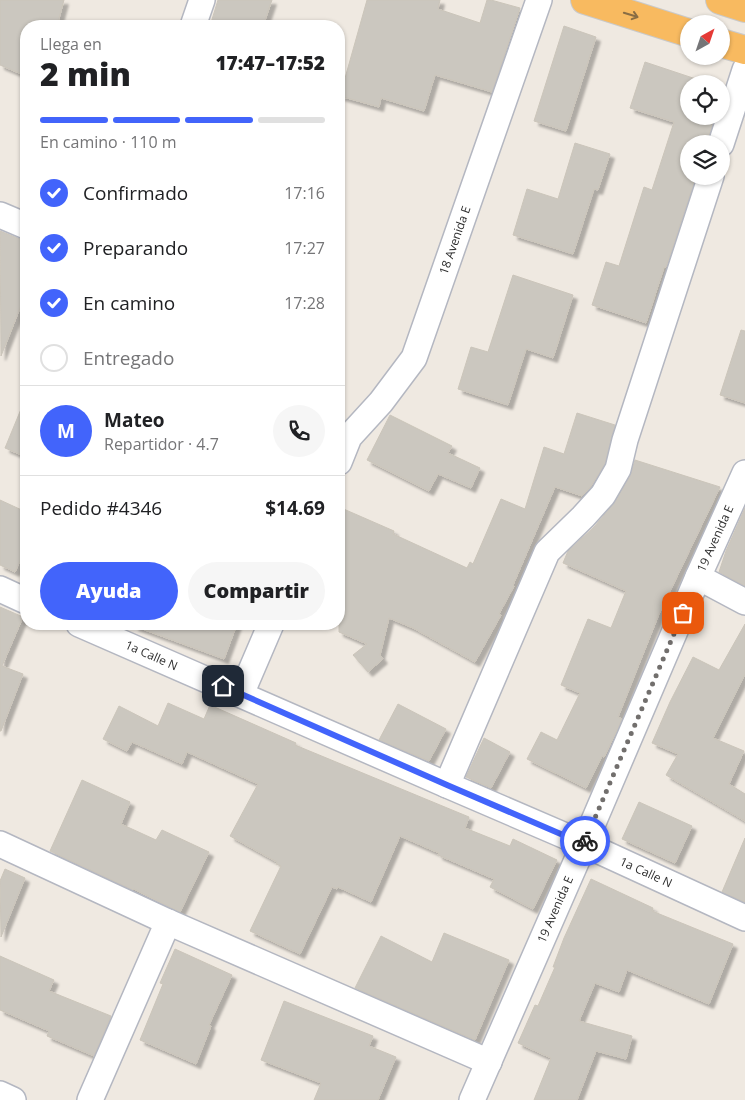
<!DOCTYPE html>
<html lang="es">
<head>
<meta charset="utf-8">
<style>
	:root { --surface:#fff; --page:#f6f6f6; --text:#202124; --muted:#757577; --line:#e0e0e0; --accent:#4264fb }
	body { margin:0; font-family:"Open Sans",sans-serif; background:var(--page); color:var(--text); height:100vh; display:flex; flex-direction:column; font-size:19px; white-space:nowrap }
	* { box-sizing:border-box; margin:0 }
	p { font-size:16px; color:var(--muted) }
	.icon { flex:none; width:28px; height:28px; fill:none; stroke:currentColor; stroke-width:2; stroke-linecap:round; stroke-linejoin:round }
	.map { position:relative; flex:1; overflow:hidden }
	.side { position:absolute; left:20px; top:20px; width:325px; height:610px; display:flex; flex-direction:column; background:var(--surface); border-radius:20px; box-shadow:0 1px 4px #0004 }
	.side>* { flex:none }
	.needle { width:32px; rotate:40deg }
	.controls { position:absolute; left:680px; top:15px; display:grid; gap:10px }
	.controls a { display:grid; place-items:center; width:50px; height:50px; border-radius:50%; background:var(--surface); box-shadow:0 1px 4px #0004; font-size:25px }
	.pin { position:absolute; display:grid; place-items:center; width:42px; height:42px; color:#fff; margin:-21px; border-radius:10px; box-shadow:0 2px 8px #0006 }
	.courier { position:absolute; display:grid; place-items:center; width:50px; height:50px; margin:-25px; border:4px solid #4264fb; border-radius:50%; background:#fff; color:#222; box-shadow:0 1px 6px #0007 }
	.summary em { font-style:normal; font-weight:800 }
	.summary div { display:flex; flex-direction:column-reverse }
	.summary { display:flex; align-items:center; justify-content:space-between; height:85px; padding:0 20px }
	h1 { font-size:32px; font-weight:800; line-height:38px }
	.bar { display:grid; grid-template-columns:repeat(4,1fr); gap:8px 5px; align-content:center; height:60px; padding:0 20px }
	.bar i { height:6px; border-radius:4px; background:var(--line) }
	.bar .on { background:var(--accent) }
	.bar p { grid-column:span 4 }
	.line { display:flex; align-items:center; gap:12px; padding:0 20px; border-top:1px solid var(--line) }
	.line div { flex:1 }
	.round { display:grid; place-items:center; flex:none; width:52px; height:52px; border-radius:26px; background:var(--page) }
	ol { padding:0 20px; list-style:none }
	li { display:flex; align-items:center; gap:15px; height:55px }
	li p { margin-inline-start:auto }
	li .icon { padding:5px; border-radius:50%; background:var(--accent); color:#fff; stroke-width:4 }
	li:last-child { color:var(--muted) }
	li i { width:28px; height:28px; border:2px solid var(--line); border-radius:50% }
	.action { display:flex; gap:10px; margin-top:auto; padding:10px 20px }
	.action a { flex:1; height:58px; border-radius:30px; background:var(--accent); color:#fff; font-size:20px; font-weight:800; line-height:58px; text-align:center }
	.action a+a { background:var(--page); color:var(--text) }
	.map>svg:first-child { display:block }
</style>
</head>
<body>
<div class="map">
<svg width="745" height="1100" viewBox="0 0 745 1100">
	<defs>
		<filter id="shadow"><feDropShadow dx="4.5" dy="4.5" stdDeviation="1" flood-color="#0004"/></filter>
	</defs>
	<rect width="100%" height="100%" fill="#efe9e1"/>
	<path fill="#cbc7bf" stroke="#cbc5ba" filter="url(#shadow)" d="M0 0H64L57 26H26V76L0 65Z
		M218 0H272L263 26H210Z
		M367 0H440L438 9 480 23 487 0H491L520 8 492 92 435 75 424 111 381 98 379 107 340 96Z
		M564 26 596 37 566 131 534 121Z
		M645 62 711 84H689V116H715L707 140V144H689V176H696L666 267H664L646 323 592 305 606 262 619 266 644 187 652 190 674 122 630 108Z
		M575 143 610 154 598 190 594 189 573 254 513 235 527 189 558 199Z
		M0 231 20 239 26 240V293L1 356Z
		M513 275 573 295 553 358 526 349 508 405 458 389 471 347 488 352Z
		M741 330 745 331V403L720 395Z
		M26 397V457L5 448Z
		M577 413 615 425 605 464 591 486 582 496 555 487 513 585 514 586 499 614 501 615 475 662 413 628 389 618 380 655 383 659 368 672 353 655 367 644 339 632V507L394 531 393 534 467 568 470 562 473 564 501 499 525 509 544 447 564 454Z
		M390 415 452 446 448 453 480 468 471 488 438 474 429 491 367 460Z
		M635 460 720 487 659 614 618 717 622 719 617 730 604 757 602 756 586 788 527 759 541 732 557 740 580 693 561 685 588 619 611 628 626 591 563 563 568 551 594 527 615 502 630 476Z
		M0 500 26 512V548L15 572 0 565Z
		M745 508V586L719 572 726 551Z
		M0 607 23 617 2 666 23 674 1 731H0Z
		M135 624H237L224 659 134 626Z
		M745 624V674L713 738 744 751 729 784 745 794V821L666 775 678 754 652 743 670 702 693 657 719 670Z
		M168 703 204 719 210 705 296 743 295 745 469 817 465 828 510 846 513 839 557 860 533 909 490 887 494 879 438 855 439 853 400 836 371 902 338 887 337 889 332 887 300 954 250 931 281 866 276 864 277 862 230 836 258 784 187 752 182 764 132 742 127 751 103 739 119 706 158 726Z
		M398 704 446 729 429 761 379 740Z
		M484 738 510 752 491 788 466 777 477 753Z
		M82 780 130 802 121 824 156 840 162 830 209 852 180 912 134 889 133 890 50 851Z
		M639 802 692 826 675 863 622 839Z
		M745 838V902L722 892Z
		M5 869 25 878 1 937 0 881Z
		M591 879 653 908 652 911 733 944 709 1004 627 970 619 992 595 983 579 1021 632 1036 626 1059 596 1051 577 1100H534L551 1058 518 1043 535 1005 538 1006 555 967H553L564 938Z
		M444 933 509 960 475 1040 355 988 381 936 432 962Z
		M175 949 232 975 209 1025 211 1026 196 1064 140 1040 163 984 160 983Z
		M0 956 54 980 49 991 111 1016 94 1056 47 1036 49 1031 0 1010Z
		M284 1001 373 1036 369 1046 396 1057 378 1100H314L321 1083 261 1060Z"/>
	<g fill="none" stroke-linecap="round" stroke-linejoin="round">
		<g stroke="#b4b7c1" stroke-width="28">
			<g id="minor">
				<path d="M193 26 202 0"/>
				<path d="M721 144 745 70"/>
				<path d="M0 215 26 226"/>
				<path id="s1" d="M339 462 349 437 381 402 414 358 539 0"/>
				<path d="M698 577 745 602"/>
				<path d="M0 589 26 601"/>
				<path id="s2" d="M79 624 447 785 584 844 745 918"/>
				<path d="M241 694 271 624"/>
				<path d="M447 785 547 552 583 517 603 495 618 469 625 440 711 176"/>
				<path d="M0 844 168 922 489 1062"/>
				<path d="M0 1094 13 1100"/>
				<path d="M90 1100 168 922"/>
				<path id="s3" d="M472 1100 584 844 698 577 745 473"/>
			</g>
		</g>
		<g stroke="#c9c9c9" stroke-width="30">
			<path id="trunk" d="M585 0 689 33
				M720 0 745 8
				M721 43 745 50"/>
		</g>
		<use href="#minor" stroke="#fff" stroke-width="25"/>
		<use href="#trunk" stroke="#f8ba60" stroke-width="28"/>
	</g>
	<defs><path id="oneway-shaft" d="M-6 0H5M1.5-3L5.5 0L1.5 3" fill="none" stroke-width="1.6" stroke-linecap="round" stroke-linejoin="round" transform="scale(1.25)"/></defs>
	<use stroke="#896d44" href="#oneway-shaft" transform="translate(631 15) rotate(17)"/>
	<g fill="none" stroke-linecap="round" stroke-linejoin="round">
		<path stroke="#726f6d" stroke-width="5" stroke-dasharray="0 9" d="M585 841 683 613"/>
		<path stroke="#4264fb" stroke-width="6" d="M223 686 447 785 584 844 585 841"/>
	</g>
	<g text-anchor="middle" stroke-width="4" stroke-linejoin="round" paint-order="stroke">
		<g font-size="12" fill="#2e2e2e" stroke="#fff">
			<text dy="4" stroke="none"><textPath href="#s1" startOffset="254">18 Avenida E</textPath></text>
			<text dy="4" stroke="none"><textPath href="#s3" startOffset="612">19 Avenida E</textPath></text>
			<text dy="4" stroke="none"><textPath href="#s2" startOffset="79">1a Calle N</textPath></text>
			<text dy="4" stroke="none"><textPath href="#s2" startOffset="619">1a Calle N</textPath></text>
			<text dy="4" stroke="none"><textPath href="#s3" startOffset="208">19 Avenida E</textPath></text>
		</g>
	</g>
</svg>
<div class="controls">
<a><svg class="needle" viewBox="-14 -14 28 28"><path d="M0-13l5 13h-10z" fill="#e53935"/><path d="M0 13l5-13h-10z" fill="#757577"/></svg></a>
<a><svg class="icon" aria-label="locate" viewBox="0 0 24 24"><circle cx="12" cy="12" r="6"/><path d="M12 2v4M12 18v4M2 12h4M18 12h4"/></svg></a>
<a><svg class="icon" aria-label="layers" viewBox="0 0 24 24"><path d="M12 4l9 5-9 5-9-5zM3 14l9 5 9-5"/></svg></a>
</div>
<div class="pin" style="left:683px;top:613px;background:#ea580c"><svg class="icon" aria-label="bag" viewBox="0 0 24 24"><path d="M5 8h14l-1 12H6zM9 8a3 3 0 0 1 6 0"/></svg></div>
<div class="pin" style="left:223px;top:686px;background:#1f2937"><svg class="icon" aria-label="home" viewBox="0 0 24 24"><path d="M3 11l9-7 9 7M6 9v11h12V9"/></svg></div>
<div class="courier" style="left:585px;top:841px"><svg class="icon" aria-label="bike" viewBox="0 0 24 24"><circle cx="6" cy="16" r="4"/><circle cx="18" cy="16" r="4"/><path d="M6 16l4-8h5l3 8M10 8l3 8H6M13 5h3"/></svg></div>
<section class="side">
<div class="summary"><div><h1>2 min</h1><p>Llega en</p></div><em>17:47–17:52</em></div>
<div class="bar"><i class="on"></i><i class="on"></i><i class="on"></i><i></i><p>En camino · 110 m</p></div>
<ol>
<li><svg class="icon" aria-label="check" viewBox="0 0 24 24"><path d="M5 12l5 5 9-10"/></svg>Confirmado<p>17:16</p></li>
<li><svg class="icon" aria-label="check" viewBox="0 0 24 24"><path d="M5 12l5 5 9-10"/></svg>Preparando<p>17:27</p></li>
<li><svg class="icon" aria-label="check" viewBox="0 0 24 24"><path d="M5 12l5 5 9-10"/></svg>En camino<p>17:28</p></li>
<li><i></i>Entregado</li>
</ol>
<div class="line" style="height:90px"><b class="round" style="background:var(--accent);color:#fff">M</b><div><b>Mateo</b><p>Repartidor · 4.7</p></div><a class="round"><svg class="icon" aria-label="phone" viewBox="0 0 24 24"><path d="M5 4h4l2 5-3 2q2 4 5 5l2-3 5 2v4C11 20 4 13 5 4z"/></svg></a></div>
<div class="line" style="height:65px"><div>Pedido #4346</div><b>$14.69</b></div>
<div class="action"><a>Ayuda</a><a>Compartir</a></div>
</section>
</div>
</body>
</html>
